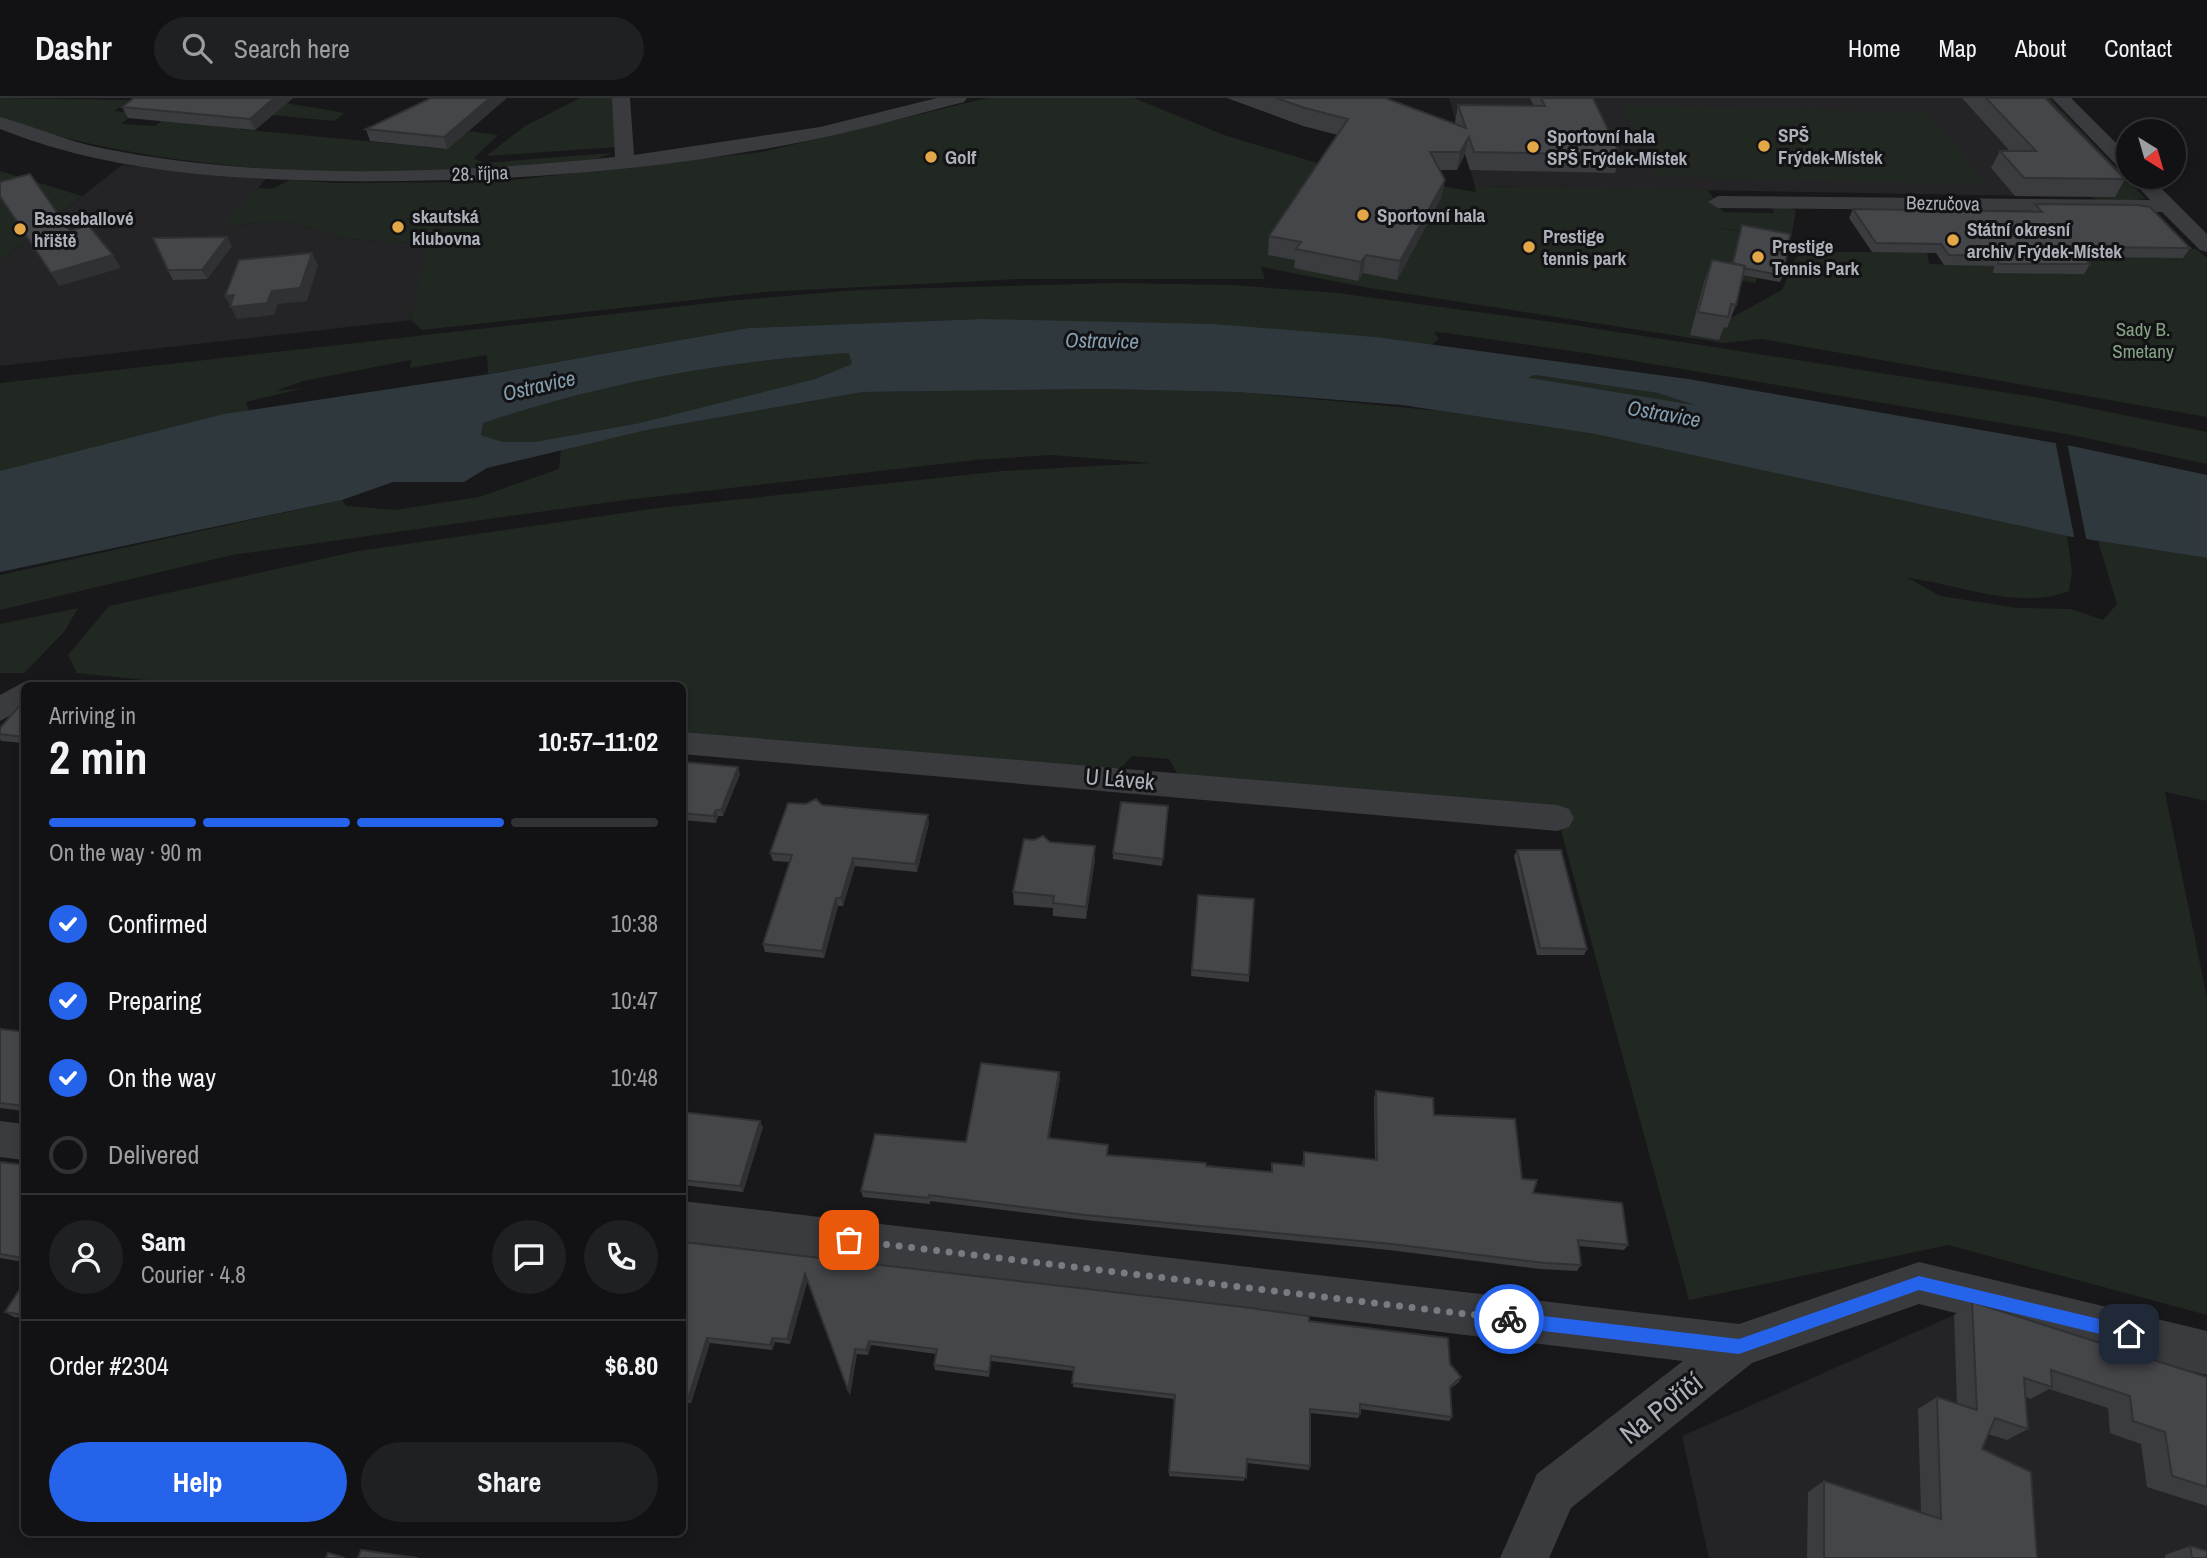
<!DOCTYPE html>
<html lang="en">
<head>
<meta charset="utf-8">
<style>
	:root { --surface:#121214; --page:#1f2022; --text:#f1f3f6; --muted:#9c9ea0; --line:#313234; --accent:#2563eb }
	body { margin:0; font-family:"Archivo Narrow",sans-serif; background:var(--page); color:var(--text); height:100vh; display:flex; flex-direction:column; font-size:26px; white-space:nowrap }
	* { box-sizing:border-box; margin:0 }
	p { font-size:23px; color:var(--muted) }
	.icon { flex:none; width:38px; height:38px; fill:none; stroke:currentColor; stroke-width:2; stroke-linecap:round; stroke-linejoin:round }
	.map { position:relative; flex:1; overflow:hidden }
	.side { position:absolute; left:21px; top:584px; width:665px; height:854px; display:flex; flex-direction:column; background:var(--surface); border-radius:10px; box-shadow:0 4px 10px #0003,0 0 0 2px var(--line) }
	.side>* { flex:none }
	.needle { width:46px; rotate:143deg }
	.controls { position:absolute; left:2116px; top:21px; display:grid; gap:14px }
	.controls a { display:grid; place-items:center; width:70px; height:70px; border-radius:50%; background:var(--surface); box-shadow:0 4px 10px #0003,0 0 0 2px var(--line); font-size:35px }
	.pin { position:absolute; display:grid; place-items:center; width:60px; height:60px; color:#fff; margin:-30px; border-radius:14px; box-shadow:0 4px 10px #0006 }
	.courier { position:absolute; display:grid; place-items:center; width:70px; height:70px; margin:-35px; border:5px solid #2563eb; border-radius:50%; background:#fff; color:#222; box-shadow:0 2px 9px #0007 }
	.summary em { font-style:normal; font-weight:700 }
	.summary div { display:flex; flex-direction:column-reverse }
	.summary { display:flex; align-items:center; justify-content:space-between; height:119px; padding:0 28px }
	h1 { font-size:46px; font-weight:700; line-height:52px }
	.bar { display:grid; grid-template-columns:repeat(4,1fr); gap:10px 7px; align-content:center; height:84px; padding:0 28px }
	.bar i { height:9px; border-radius:5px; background:var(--line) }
	.bar .selected { background:var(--accent) }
	.bar p { grid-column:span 4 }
	.line { display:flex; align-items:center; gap:18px; padding:0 28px; border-top:2px solid var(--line) }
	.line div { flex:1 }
	.round { display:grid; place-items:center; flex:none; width:74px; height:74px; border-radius:37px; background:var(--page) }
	ol { padding:0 28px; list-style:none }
	li { display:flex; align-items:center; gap:21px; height:77px }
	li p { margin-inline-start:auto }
	li .icon { padding:7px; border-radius:50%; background:var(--accent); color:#fff; stroke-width:4 }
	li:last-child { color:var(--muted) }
	li i { width:38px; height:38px; border:4px solid var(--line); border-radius:50% }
	.action { display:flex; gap:14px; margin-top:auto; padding:14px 28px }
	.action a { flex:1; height:80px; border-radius:42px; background:var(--accent); color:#fff; font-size:28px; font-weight:700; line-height:80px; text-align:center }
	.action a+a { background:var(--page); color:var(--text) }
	header { display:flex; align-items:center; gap:42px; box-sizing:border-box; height:98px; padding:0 35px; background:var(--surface); border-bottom:2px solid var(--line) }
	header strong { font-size:33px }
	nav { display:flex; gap:38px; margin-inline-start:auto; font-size:24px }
	.search { width:490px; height:63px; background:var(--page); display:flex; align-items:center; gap:18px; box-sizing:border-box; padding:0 24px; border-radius:38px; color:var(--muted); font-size:26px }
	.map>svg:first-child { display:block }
</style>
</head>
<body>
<header>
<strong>Dashr</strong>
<div class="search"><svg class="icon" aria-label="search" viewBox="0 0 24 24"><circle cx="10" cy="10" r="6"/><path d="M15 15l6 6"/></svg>Search here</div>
<nav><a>Home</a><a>Map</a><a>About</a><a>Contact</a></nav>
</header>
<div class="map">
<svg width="2207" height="1460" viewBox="0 0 2207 1460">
	<rect width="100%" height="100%" fill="#18181a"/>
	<path fill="#242427" d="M1449 0H1998L2091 99 1475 88Z
		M122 67 266 81 224 128 284 123 349 141 428 146 411 222 0 268V163Z
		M1954 1217 2207 1299V1460H1709L1682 1338Z"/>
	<path fill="#212821" d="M0 0 129 2 114 13 135 15 121 26 155 28 192 0H255L345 15 334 23 260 16 239 31 448 51 469 33 498 37 474 60 483 65 612 55C582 70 541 67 508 69 339 81 162 74 0 21Z
		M580 0H613L617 49 486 58 525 28Z
		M988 0H1134L1224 37 1327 68 1476 94 1475 88 1708 92 1723 114 1774 115 1772 110 1788 109 1796 113 1791 140 1714 129 1787 142 1780 184 1757 180 1755 185 1738 182 1728 225 1731 220 1782 192 1796 159 1814 154H1927L1929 166 2035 169 2043 131 2175 151H2196L2207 160V319L1761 241 1724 245 1370 190 1261 169 1265 181H1020L764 194 422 232 411 222 427 146 349 141 284 123 223 128 258 90 272 91 290 82 336 85 494 84 762 54Z
		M1998 0H2050L2146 101 2102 104 2091 99Z
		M1622 7 1928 15 1987 87 1655 78Z
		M0 73 82 98 0 163Z
		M1116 185 1232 187 1337 195 1560 225 2040 300 2207 334V366L2072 337 1599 257 1447 235 1434 234 1439 241 1431 247 1376 239 981 221 748 230 488 276 487 257 410 270 411 262 303 283 276 293 304 290 246 304 249 312 0 373V285L728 203 857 192Z
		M849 255 853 266 815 281 640 325 534 344H503L481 337 482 325C601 285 725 263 849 255Z
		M1535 277 1658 295 1728 318 1768 321 1796 336 1789 340 1759 335 1665 307 1569 305 1524 286 1523 281Z
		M1103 291 1237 294 1441 313 1595 336 2067 438 2072 473 2069 493C2018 513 1959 486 1908 480L1940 498 2017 510 2071 511 2103 522 2117 506 2098 443 2207 460V703L2165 694 2207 900V1217L1948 1147 1689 1202 1562 736 1559 713 1181 682 1169 661 1132 658 1123 668 1108 675 683 636 682 588H202L77 575 68 557 109 508 358 453 658 410 1003 373 1152 365 1051 357 976 362 625 402 232 457 0 512V477L342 402 346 408 394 412 479 399 559 371 561 352 647 332 863 294Z
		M78 510 64 534 24 575H0V526Z"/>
	<path fill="#2f383d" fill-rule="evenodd" d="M981 221 1213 226 1376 239 1688 281 2072 348 2207 377V460L2067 438 1595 336 1402 307 1237 294 1103 291 863 294 647 332 487 370 464 384H393L342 402 0 474V373L224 316 496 275 748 230ZM849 255 852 266 815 281 640 325 534 344H503L481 337 483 325C601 285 725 263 849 255ZM1535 277 1658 295 1728 318 1768 321 1787 328 1796 336 1788 340 1759 335 1665 307 1569 305 1524 286 1523 281Z"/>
	<path fill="#18181a" d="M2055 342 2067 344 2087 445 2075 443Z"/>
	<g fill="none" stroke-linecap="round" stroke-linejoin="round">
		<path fill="#2f383d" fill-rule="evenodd" d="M1452 267 1881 338 1899 342 1906 353 1899 364 1881 368 1435 291 1428 281 1435 271Z"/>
		<path fill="#3a3b3f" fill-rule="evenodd" d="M612 0H630L634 57 820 29 937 0H967L964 4C917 16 869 30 821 40 661 74 495 85 332 83 220 81 105 73 0 31V19C34 28 66 43 101 50 262 83 453 76 615 59Z
			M2052 0H2071L2128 57V74L2121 72Z
			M2129 79H2150L2207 136V154L2200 152 2162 114 1718 110 1708 104 1718 98 2150 102Z
			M24 584 35 588H24V610L0 623V597Z
			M682 634 1557 707 1569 711 1574 720 1569 729 1557 733 682 656Z
			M0 1023 24 1026V1062L0 1059Z
			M682 1103 1739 1226 1919 1164 2207 1233V1277L1919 1206 1752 1265 1571 1410 1549 1460H1500L1537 1376 1683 1263 682 1143Z"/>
	</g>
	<path fill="#3b3c40" d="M134 0H293L255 32 128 20 122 9Z
		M431 0 448 51 370 43 366 31Z
		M1227 0H1385L1456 26 1455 24 1458 7 1534 8 1530 0H1593L1620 57 1615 75 1470 72 1465 56 1457 72H1440L1445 82 1441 100 1397 182 1363 175 1358 183 1294 170 1295 162 1268 157 1269 138 1338 37 1303 28Z
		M1962 0H2045L2125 81 2115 99 2015 98 1991 70 2000 53H2010Z
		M2035 106 2190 150 2183 160 2083 159 2090 166 2084 176 1993 175 1994 168 1944 167 1936 155 1872 154 1849 120 1853 111 2031 114Z
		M1742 127 1783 178 1780 184 1742 177 1736 207 1727 230 1724 229 1719 242 1690 237 1704 184 1712 162 1732 165Z
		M232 148 207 181 173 182 168 172Z
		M24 604V645L1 643 0 641V630Z
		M682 670 740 676 723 718H718L716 725 682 722Z
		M1168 708 1162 768 1113 761V755Z
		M929 725 917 774 855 768 843 808H838L824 860 765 854 763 846 790 764 773 763 770 755Z
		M1050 744 1095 761 1086 821 1053 818V810L1014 807 1013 794Z
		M1517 752 1587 851 1584 857H1537L1514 758Z
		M1198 797 1249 877V884L1191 878Z
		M0 931 24 934V1013L0 1010Z
		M1060 980 1049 1041 1108 1057 1271 1074 1272 1065 1302 1068 1304 1054 1375 1062 1374 1000 1376 993 1434 1017 1522 1081 1533 1095 1628 1147 1624 1152 1579 1148 1581 1167 1577 1173 1541 1171 1389 1152 1085 1122 930 1103V1106L863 1099 861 1093 966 1044Z
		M682 1014 763 1029 743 1094 682 1087Z
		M0 1064 24 1067V1164L0 1160Z
		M682 1144 1309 1223 1450 1266 1461 1279 1459 1284 1450 1291 1452 1319 1449 1323 1360 1311V1316L1358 1320 1310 1315V1368L1309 1372 1247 1365 1244 1383 1169 1378 1174 1301 1073 1289 1074 1273 991 1263 989 1279 935 1272 934 1267 936 1256 871 1247 868 1257 857 1256 850 1297 808 1181 790 1246 775 1244 772 1252 710 1245 691 1305 682 1304Z
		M24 1185V1220L14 1219 5 1214Z
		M1972 1204 2207 1279V1408L2147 1389 2141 1346 2110 1335 2108 1310 2049 1291 2031 1301 2026 1299 2028 1331 2007 1342 1988 1336 1982 1351 2037 1460H1807L1808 1394 1824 1383 1921 1414 1918 1311 1937 1299 1957 1305 1954 1217Z
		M2190 1448 2207 1460H2165V1457Z"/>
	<path fill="#303134" d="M274 0H293L255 32 250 21Z
		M490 0H507L448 51 444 39Z
		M1469 39 1465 56 1457 72 1460 54Z
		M1445 82 1441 100 1397 182 1400 163Z
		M227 139 232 148 207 181 202 172Z
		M312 155 318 167 307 203 278 206 274 217 237 221 225 198Z
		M113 157 121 170 59 188 51 175Z
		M1366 157 1363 175 1358 183 1361 164Z
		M738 669 740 676 723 718 721 712Z
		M716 712 718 718 716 725 713 718Z
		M928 717 929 725 917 774 915 766Z
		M1095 748V761L1086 821V809Z
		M853 760 855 768 843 808 841 800Z
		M836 800 838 808 824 860 822 853Z
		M1059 974 1060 980 1048 1047V1040Z
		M760 1023 763 1029 743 1094 740 1088Z
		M805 1176 808 1181 790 1246 787 1241Z
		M707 1240 710 1245 691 1305 688 1301Z
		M772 1240 775 1244 772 1252 770 1247Z
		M869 1243 871 1247 868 1257 866 1252Z
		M855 1251 857 1256 850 1297 848 1292Z"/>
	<path fill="#45464a" stroke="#303134" stroke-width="2" d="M134 0H274L250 21 122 9Z
		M431 0H490L444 39 366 31Z
		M1276 0H1385L1466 30 1458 7 1545 8 1541 0H1593L1620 57 1474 54 1469 39 1460 54H1430L1445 82 1400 163 1366 157 1361 164 1296 151 1301 144 1269 138 1348 21 1305 10Z
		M1986 0H2045L2125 81 2024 80 2000 53H2036Z
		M30 76 70 133 88 127 113 157 51 175 0 98V84Z
		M2035 106 2137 107 2150 109 2190 150 2073 149 2090 166H1998L1999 158 1949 157 1941 146 1876 145 1853 111 2042 114Z
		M1742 127 1790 136 1783 178 1744 170 1745 168 1733 165Z
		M227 139 202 172H168L153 140Z
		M312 155 300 190 272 193 267 205 230 209 234 197 225 198 239 162Z
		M1712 162 1745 168 1736 207 1731 206 1728 219 1698 214Z
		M23 604H24V639L0 636V630Z
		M685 664 738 669 721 712H716L713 718 682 715V670Z
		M816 701 822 707 928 717 915 766 853 760 841 800H836L822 853 763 846 792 757 770 755 788 705 806 706Z
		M1121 704 1168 708 1163 761 1113 755Z
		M1043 738 1050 744 1095 748 1086 809 1053 805 1054 798 1013 794 1024 741 1034 742Z
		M1517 752H1561L1587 851 1540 850Z
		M1198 797 1254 801 1249 877 1192 872Z
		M0 931 24 934V1008L0 1005Z
		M981 965 1059 974 1048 1040 1108 1047 1107 1057 1206 1065V1068L1272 1074V1065L1304 1068V1054L1377 1062 1376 993 1433 1000 1434 1017 1515 1021 1522 1081 1537 1082 1533 1095 1622 1105 1628 1147 1578 1142 1581 1167 1545 1165 1392 1146 1085 1117 929 1097 928 1100 861 1093 875 1036 966 1044Z
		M682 1014 760 1023 740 1088 682 1082Z
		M0 1064 24 1067V1160L0 1156Z
		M682 1144 1243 1209 1309 1218V1223L1448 1240 1450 1266 1461 1279 1450 1289 1452 1319 1360 1306V1316L1310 1311V1368L1247 1361 1246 1380 1169 1374 1175 1297 1072 1285 1074 1269 991 1258 989 1274 934 1267 937 1251 869 1243 866 1252 855 1251 848 1292 805 1176 787 1241 772 1240 770 1247 707 1240 688 1301 682 1300Z
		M24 1185V1217L5 1214Z
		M1972 1204 2207 1279V1389L2172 1378 2165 1334 2133 1323 2130 1298 2051 1272 2052 1289 2024 1280 2028 1331 1995 1320 1982 1351 2031 1374 2037 1460H1824V1383L1941 1421 1937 1299 1977 1312Z
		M2190 1448 2207 1453V1460H2192Z
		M361 1452 418 1460H358Z
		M328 1455 345 1460H326Z"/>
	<path fill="#2563eb" d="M1919 1178 2129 1228 2136 1236 2129 1243 1919 1192 1739 1256 1509 1229 1502 1221 1509 1214 1739 1241Z"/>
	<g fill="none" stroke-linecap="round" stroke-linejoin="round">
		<path stroke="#787b81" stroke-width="7" stroke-dasharray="0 12.6" d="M849 1142 1509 1221"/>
	</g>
	<g fill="#e3a747" stroke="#131315" stroke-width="2.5">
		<circle cx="1764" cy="48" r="7"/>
		<circle cx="1533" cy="49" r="7"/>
		<circle cx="931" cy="59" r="7"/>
		<circle cx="1363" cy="117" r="7"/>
		<circle cx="398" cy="129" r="7"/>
		<circle cx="20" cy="131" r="7"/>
		<circle cx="1953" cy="142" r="7"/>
		<circle cx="1529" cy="149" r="7"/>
		<circle cx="1758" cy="159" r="7"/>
	</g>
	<g text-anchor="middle" stroke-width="6" stroke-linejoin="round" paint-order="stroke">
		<g font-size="19" font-weight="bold" fill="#acb0b9" stroke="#131315" text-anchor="start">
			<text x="1778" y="44">SPŠ<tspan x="1778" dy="22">Frýdek-Místek</tspan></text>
			<text x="1547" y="45">Sportovní hala<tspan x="1547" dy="22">SPŠ Frýdek-Místek</tspan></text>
			<text x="945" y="66">Golf</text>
			<text x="1377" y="124">Sportovní hala</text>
			<text x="412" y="125">skautská<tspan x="412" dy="22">klubovna</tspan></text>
			<text x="34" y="127">Basseballové<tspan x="34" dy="22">hřiště</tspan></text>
			<text x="1967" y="138">Státní okresní<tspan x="1967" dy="22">archiv Frýdek-Místek</tspan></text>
			<text x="1543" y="145">Prestige<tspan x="1543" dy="22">tennis park</tspan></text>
			<text x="1772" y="155">Prestige<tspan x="1772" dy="22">Tennis Park</tspan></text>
		</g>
		<g font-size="19" fill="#acb0b9" stroke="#131315">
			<text transform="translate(480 75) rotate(-2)" y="7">28. října</text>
			<text transform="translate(1943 105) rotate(1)" y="7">Bezručova</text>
		</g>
		<g font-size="19" fill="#84a285" stroke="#131315">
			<text x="2143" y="238">Sady B.<tspan x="2143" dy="22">Smetany</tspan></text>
		</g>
		<g font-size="21" font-style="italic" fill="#869fb0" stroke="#131315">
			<text transform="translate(1102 243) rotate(1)" y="7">Ostravice</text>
			<text transform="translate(539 288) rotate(-13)" y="7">Ostravice</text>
			<text transform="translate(1664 316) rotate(10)" y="7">Ostravice</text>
		</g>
		<g font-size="23" fill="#acb0b9" stroke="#131315">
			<text transform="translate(1120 681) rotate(5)" y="8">U Lávek</text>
		</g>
		<g font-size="28" fill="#acb0b9" stroke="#131315">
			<text transform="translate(1661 1310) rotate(-38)" y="10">Na Poříčí</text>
		</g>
	</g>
</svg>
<div class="controls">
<a><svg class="needle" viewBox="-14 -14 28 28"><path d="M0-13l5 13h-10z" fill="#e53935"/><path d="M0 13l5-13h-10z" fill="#9c9ea0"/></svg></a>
</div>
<div class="pin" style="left:849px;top:1142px;background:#ea580c"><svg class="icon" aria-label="bag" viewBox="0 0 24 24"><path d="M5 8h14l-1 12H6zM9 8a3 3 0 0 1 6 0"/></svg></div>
<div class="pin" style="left:2129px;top:1236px;background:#1f2937"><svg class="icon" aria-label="home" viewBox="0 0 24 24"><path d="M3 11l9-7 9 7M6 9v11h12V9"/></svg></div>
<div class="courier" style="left:1509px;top:1221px"><svg class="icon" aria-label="bike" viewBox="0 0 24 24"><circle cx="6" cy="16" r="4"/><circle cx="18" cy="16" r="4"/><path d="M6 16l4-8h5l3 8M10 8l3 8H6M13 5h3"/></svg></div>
<section class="side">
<div class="summary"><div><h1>2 min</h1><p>Arriving in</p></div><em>10:57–11:02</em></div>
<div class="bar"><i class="selected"></i><i class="selected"></i><i class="selected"></i><i></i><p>On the way · 90 m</p></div>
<ol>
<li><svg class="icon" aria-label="check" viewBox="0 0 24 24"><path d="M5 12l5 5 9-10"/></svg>Confirmed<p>10:38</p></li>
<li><svg class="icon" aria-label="check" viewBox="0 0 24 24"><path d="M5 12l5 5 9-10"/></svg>Preparing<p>10:47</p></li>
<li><svg class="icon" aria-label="check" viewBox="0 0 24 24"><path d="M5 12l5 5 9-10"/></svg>On the way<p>10:48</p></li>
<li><i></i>Delivered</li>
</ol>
<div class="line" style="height:126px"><a class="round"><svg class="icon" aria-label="person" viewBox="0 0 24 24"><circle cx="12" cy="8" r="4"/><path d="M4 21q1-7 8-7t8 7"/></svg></a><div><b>Sam</b><p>Courier · 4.8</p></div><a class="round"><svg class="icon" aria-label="chat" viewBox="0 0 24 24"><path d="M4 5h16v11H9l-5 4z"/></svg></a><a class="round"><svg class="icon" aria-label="phone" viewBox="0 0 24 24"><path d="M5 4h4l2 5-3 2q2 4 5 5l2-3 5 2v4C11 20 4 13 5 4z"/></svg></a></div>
<div class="line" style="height:91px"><div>Order #2304</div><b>$6.80</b></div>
<div class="action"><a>Help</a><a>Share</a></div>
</section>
</div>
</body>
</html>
